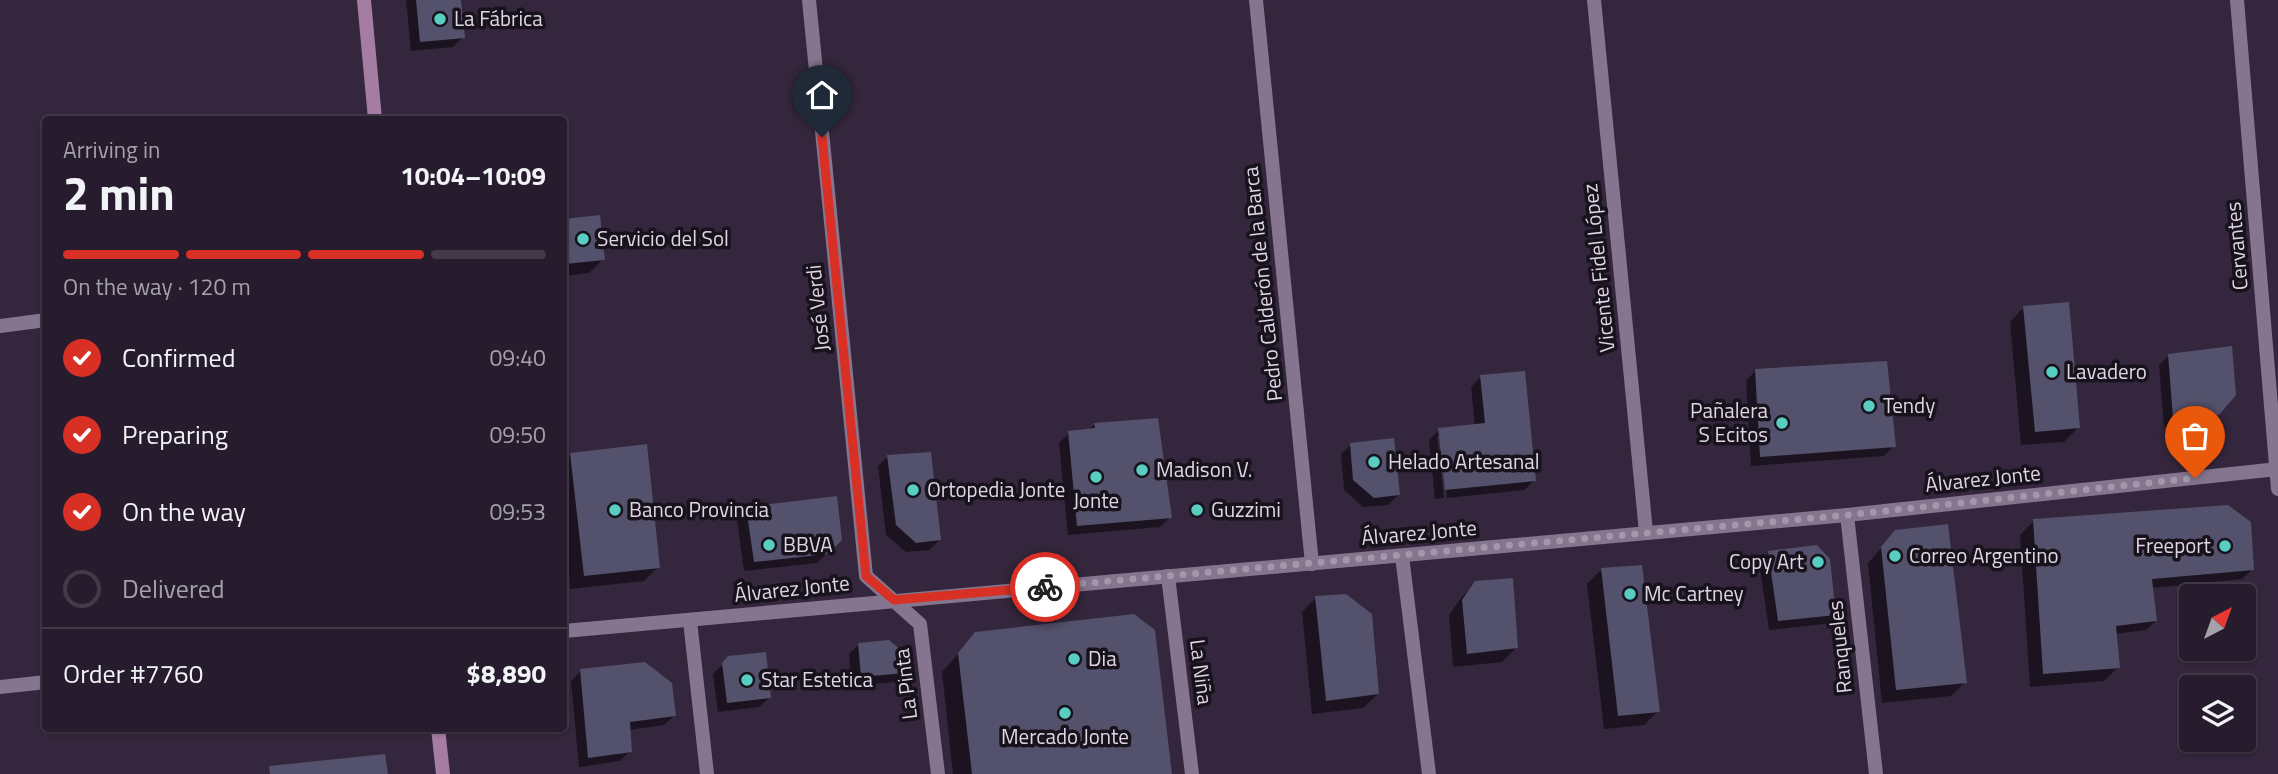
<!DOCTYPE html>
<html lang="en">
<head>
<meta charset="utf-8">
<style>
	:root { --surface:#271c2d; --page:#332939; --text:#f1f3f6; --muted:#a4a1aa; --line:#433a49; --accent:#d93025 }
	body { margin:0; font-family:"Titillium Web",sans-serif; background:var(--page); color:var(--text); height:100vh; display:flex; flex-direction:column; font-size:26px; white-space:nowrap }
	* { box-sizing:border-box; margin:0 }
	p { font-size:23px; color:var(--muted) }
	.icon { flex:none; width:38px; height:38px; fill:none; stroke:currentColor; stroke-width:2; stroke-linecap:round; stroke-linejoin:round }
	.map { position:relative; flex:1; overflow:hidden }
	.panel { position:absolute; left:42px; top:116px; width:525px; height:616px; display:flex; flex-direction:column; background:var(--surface); border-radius:7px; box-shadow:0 2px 5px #0004,0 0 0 2px var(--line) }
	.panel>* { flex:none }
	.needle { width:46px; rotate:41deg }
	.tools { position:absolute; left:2179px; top:584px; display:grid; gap:14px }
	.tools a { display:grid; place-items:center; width:77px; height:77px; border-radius:7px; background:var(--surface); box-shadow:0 2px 5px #0004,0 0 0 2px var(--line); font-size:35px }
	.pin { position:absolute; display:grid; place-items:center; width:60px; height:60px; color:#fff; margin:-72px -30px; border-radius:50% 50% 50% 0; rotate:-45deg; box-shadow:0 0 7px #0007 }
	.pin .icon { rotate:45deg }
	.courier { position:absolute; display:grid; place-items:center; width:70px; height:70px; margin:-35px; border:5px solid #d93025; border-radius:50%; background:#fff; color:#222; box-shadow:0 2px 9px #0007 }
	.overview em { font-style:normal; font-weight:700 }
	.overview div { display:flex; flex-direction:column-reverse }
	.overview { display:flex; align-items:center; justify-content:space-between; height:119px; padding:0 21px }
	h1 { font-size:46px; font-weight:700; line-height:52px }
	.bar { display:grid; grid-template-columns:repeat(4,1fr); gap:10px 7px; align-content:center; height:84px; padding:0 21px }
	.bar i { height:9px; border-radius:5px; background:var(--line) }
	.bar .current { background:var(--accent) }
	.bar p { grid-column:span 4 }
	.line { display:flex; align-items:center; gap:18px; padding:0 21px; border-top:2px solid var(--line) }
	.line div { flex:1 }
	ol { padding:0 21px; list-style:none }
	li { display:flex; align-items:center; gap:21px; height:77px }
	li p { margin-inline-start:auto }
	li .icon { padding:7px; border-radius:50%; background:var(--accent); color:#fff; stroke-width:4 }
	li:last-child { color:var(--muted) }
	li i { width:38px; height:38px; border:4px solid var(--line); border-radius:50% }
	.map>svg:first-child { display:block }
</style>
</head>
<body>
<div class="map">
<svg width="2278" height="774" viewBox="0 0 2278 774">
	<rect width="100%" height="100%" fill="#34263c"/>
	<path fill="#0007" d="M406 0H459L463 37 453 47 411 51Z
		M598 217 603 259 589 273 564 276V221Z
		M2024 307 2078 428 2064 442 2021 445 2010 322Z
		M2169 356 2218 414 2207 424 2164 427 2159 365Z
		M1755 371 1894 446 1884 456 1751 466 1746 381Z
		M1481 377 1534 481 1524 490 1447 498 1441 436H1437L1444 498 1435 499 1429 440 1439 430 1475 426 1471 387Z
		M1095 424 1170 517 1160 527 1068 535 1059 443 1069 433 1089 430Z
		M1351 445 1398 495 1388 505 1363 507 1344 490 1341 454Z
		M571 454 658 567 644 581 570 589 569 575 564 580V462Z
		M888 457 939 540 930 550 906 552 886 535 878 466Z
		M747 509 840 539 817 563 744 571 737 519Z
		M2034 521 2252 570 2242 579 2152 588 2156 621 2146 630 2115 634 2118 667 2104 681 2030 687 2020 535Z
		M1895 532 1965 682 1951 696 1882 703 1868 563Z
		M1769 552 1835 614 1825 624 1769 630 1759 562Z
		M1601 570 1658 711 1644 725 1604 729 1587 584Z
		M1476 583 1516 648 1502 662 1453 667 1449 615 1461 598Z
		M1316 598 1378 694 1363 708 1312 714 1302 612Z
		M976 634 1171 774H953L942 672Z
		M859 644 904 672 894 682 852 686 849 654Z
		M729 658 769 698 759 707 718 712 713 674Z
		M581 671 674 716 664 725 629 730 630 751 620 761 579 767 571 681Z
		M482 728H528L526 730 482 731Z"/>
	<path fill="#53516b" d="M416 0H461L465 38 420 42Z
		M600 215 605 260 564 264V219Z
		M2069 302 2080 428 2035 432 2023 306Z
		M2232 346 2236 395 2219 415 2173 418 2168 354Z
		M1887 361 1896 447 1760 457 1755 369Z
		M1525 371 1536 481 1445 490 1438 428 1485 423 1480 375Z
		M1158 418 1172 518 1077 526 1068 431 1095 428 1094 423Z
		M1394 438 1400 495 1374 498 1353 480 1350 443Z
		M647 444 660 568 584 576 570 453Z
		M931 452 941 540 916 543 896 525 887 455Z
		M837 496 842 540 828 554 754 562 746 507Z
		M2228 505 2251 522 2254 570 2152 579 2157 621 2116 626 2120 668 2043 674 2033 519Z
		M1948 524 1967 683 1896 690 1881 547 1895 530Z
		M564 545H565L568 578H564Z
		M1817 545 1830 559 1836 615 1778 621 1768 551Z
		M1642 565 1660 712 1618 716 1601 568Z
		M1513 578 1518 648 1467 654 1462 600 1475 581Z
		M1346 594 1372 614 1379 694 1326 701 1315 596Z
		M1134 614 1155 630 1172 774H972L958 653 975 632Z
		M889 640 903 652 905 673 861 677 858 643Z
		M766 652 771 698 727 703 722 663 728 656Z
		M645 662 672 683 676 716 630 722 632 752 588 758 580 669Z
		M385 754 388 774H270L269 766Z"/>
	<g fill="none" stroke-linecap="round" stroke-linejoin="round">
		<path stroke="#85758e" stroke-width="14" d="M809 0 866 576 920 624 938 774
			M1256 0 1312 564
			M1594 0 1646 532
			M2237 0 2278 489
			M0 326 46 320
			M1847 515 1876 774
			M1402 556 1429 774
			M1168 576 1192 774
			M690 621 707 774"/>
		<path stroke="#85758e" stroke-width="14" d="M564 631 1847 515 2278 469
			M0 687 46 682"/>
		<path stroke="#a57ca2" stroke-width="14" d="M364 0 375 119
			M438 728 443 774"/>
	</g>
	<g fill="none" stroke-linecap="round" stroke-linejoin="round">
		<path stroke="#a298a9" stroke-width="7" stroke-dasharray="0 12.6" d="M1045 587 1847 515 2195 478"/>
		<path stroke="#d93025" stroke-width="9" d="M822 137 866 576 894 600 1045 587"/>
	</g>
	<g fill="#57cec1" stroke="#18121c" stroke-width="2.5">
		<circle cx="440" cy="19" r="7"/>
		<circle cx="583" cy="239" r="7"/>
		<circle cx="2052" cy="372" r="7"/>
		<circle cx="1869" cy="406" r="7"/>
		<circle cx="1782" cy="423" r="7"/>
		<circle cx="1374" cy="462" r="7"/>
		<circle cx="1142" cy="470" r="7"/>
		<circle cx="1096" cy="477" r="7"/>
		<circle cx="913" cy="490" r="7"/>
		<circle cx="615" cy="510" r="7"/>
		<circle cx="1197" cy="510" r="7"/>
		<circle cx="769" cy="545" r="7"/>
		<circle cx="2225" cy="546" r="7"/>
		<circle cx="1895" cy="556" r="7"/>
		<circle cx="1818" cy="562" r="7"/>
		<circle cx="1630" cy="594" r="7"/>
		<circle cx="1074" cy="659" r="7"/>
		<circle cx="747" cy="680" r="7"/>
		<circle cx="1065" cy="713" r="7"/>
	</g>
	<g text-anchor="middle" stroke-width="7" stroke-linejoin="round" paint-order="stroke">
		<g font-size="21" fill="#ded6e4" stroke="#18121c" text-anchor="start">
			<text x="454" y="26">La Fábrica</text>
			<text x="597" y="246">Servicio del Sol</text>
			<text x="2066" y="379">Lavadero</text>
			<text x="1883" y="413">Tendy</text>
			<text x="1768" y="418" text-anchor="end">Pañalera<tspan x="1768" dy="24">S Ecitos</tspan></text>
			<text x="1388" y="469">Helado Artesanal</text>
			<text x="1156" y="477">Madison V.</text>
			<text x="927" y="497">Ortopedia Jonte</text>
			<text x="1096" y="508" text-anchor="middle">Jonte</text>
			<text x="629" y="517">Banco Provincia</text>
			<text x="1211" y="517">Guzzimi</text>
			<text x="783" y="552">BBVA</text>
			<text x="2211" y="553" text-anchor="end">Freeport</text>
			<text x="1909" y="563">Correo Argentino</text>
			<text x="1804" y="569" text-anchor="end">Copy Art</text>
			<text x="1644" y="601">Mc Cartney</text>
			<text x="1088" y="666">Dia</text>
			<text x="761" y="687">Star Estetica</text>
			<text x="1065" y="744" text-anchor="middle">Mercado Jonte</text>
		</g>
		<g font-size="21" fill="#ded6e4" stroke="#18121c">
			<text transform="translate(2237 246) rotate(-95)" y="7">Cervantes</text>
			<text transform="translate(1599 268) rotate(-96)" y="7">Vicente Fidel López</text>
			<text transform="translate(1263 284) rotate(-96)" y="7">Pedro Calderón de la Barca</text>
			<text transform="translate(818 308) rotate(-96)" y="7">José Verdi</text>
			<text transform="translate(1983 479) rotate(-6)" y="7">Álvarez Jonte</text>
			<text transform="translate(1419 533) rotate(-5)" y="7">Álvarez Jonte</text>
			<text transform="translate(792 589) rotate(-6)" y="7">Álvarez Jonte</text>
			<text transform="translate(1840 647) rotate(-96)" y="7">Ranqueles</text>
			<text transform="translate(1201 672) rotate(83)" y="7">La Niña</text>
			<text transform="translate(906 684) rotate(-97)" y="7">La Pinta</text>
		</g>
	</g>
</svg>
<div class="tools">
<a><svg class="needle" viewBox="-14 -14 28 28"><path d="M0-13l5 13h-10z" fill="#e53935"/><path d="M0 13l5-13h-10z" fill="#a4a1aa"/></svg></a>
<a><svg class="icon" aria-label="layers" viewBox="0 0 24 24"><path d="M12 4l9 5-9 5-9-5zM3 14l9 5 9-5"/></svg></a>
</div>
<div class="pin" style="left:2195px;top:478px;background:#ea580c"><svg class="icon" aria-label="bag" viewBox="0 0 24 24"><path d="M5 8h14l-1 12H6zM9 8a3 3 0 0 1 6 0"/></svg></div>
<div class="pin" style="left:822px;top:137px;background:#1f2937"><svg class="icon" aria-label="home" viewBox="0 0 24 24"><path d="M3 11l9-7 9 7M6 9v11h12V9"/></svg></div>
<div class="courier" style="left:1045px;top:587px"><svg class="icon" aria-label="bike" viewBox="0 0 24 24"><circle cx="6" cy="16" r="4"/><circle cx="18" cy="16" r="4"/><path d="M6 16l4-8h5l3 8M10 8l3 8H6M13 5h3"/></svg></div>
<section class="panel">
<div class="overview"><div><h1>2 min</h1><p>Arriving in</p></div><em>10:04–10:09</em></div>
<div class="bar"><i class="current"></i><i class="current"></i><i class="current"></i><i></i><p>On the way · 120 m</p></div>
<ol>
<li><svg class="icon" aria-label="check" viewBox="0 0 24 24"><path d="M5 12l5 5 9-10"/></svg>Confirmed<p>09:40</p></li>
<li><svg class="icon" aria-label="check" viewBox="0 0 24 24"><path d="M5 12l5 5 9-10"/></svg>Preparing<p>09:50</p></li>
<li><svg class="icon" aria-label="check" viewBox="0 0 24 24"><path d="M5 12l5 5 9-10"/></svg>On the way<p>09:53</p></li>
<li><i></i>Delivered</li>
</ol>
<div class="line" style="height:91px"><div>Order #7760</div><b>$8,890</b></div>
</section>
</div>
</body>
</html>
